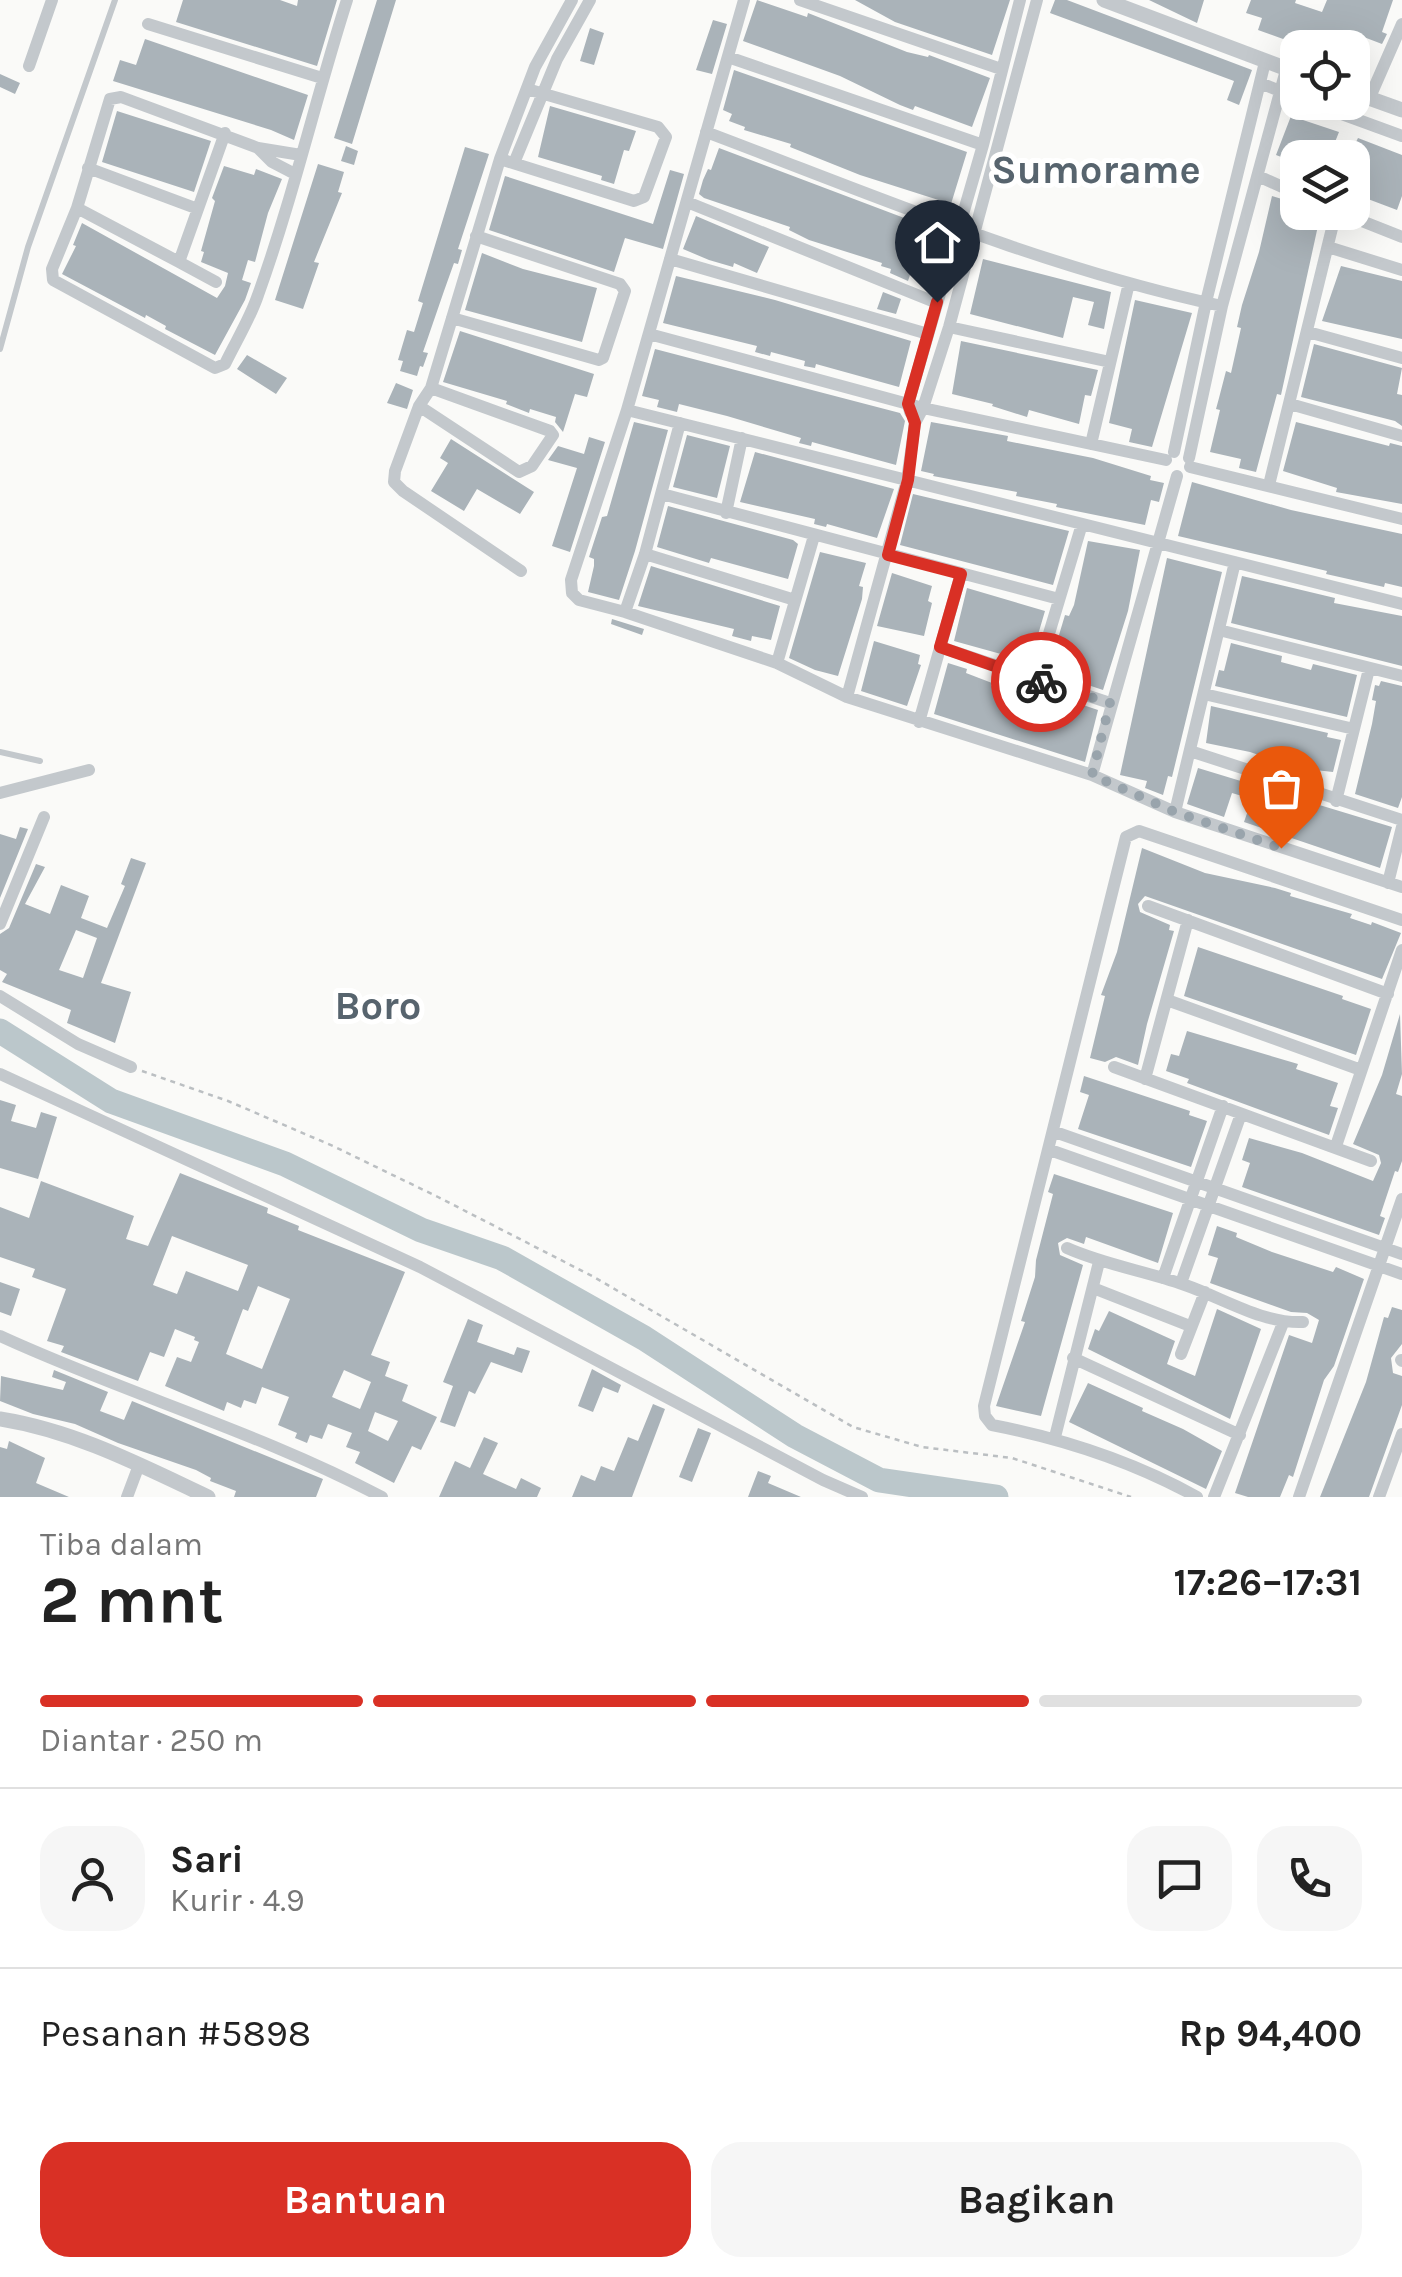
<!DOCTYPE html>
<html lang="id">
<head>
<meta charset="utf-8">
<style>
	:root { --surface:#fff; --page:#f6f6f6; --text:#222; --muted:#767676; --line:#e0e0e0; --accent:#d93025 }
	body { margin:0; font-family:Karla,sans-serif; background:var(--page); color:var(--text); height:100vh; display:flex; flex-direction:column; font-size:38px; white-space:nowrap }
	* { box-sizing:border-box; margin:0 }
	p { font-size:32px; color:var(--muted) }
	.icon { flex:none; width:55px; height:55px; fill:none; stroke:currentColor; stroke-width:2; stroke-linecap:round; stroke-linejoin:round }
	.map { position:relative; height:1497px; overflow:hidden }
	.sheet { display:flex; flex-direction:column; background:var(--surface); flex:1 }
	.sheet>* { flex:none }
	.fabs { position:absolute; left:1280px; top:30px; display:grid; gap:20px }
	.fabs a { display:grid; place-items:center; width:90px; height:90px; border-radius:20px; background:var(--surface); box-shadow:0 10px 40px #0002; font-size:50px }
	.pin { position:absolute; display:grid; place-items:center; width:85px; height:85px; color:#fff; margin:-102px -42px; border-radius:50% 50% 50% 0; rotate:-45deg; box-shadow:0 0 10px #0007 }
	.pin .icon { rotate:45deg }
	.courier { position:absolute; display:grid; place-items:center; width:100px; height:100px; margin:-50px; border:8px solid #d93025; border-radius:50%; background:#fff; color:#222; box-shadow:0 2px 12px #0007 }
	.overview em { font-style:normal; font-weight:700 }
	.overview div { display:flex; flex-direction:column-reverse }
	.overview { display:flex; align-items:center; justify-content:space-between; height:170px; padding:0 40px }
	h1 { font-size:65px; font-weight:700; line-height:75px }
	.bar { display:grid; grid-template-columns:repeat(4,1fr); gap:15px 10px; align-content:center; height:120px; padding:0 40px }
	.bar i { height:12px; border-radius:8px; background:var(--line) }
	.bar .on { background:var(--accent) }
	.bar p { grid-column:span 4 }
	.line { display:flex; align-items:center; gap:25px; padding:0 40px; border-top:2px solid var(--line) }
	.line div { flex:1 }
	.round { display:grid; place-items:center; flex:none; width:105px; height:105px; border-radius:30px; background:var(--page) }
	.action { display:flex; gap:20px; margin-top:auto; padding:20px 40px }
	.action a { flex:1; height:115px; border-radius:30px; background:var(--accent); color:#fff; font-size:40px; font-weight:700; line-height:115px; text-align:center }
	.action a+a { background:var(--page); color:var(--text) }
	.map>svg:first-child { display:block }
</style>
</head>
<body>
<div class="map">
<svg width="1402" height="1497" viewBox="0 0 1402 1497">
	<rect width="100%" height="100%" fill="#fafaf8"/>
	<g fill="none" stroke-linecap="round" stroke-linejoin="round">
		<path stroke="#bbc7cb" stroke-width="25" d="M0 1031 111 1101 285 1164 421 1230 502 1258 644 1338 795 1436 879 1480 996 1497"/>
	</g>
	<path fill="#aab3b9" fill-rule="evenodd" d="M183 0H280L297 6 298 0H337L317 66 176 22Z
		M377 0H396L352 144 334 138Z
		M757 0 807 17 808 13 907 52 928 57 929 55 990 78 972 127 915 106 913 110 900 105 840 76 743 41Z
		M855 0H1010L992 55 895 22Z
		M1055 0H1067L1252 70 1239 105 1227 100 1234 81 1050 13Z
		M1149 0H1204L1197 23Z
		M1251 0H1296L1295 3 1322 12 1327 0H1393L1382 32 1387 34 1382 44 1348 31 1341 48H1308L1258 30 1262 18 1246 13Z
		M713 20 727 24 712 74 696 70Z
		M590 28 604 33 594 65 580 61Z
		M145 39 308 95 294 140 271 130 113 81 120 60 136 65Z
		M734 70 967 152 951 204 860 175 790 147 791 144 744 130 745 127 729 121 732 114 723 110Z
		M0 74 20 83 15 94 0 87Z
		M550 106 636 131 629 151 624 150 614 184 601 180 602 176 538 157Z
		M117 111 211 141 194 192 102 162Z
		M1291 116 1339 132 1335 142 1352 150 1358 138 1402 155V196L1397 210 1352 193V158H1298V178L1284 172 1289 160 1276 155Z
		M346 146 358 151 354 165 341 161Z
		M465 147 489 154 458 249 462 250 458 264 454 263 444 291 423 352 428 353 423 367 420 366 417 376 400 371 403 361 398 360 407 330 414 332 423 303 418 301Z
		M719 148 944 233 935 255 939 256 929 282 910 275 908 281 890 273 891 269 881 266 882 263 809 240 789 230 790 227 704 198 699 194 703 180 708 169 711 170Z
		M318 164 344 172 338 192 342 193 314 262 319 263 303 309 275 300Z
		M224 166 254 175 256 169 282 179 268 213 255 262 248 260 242 280 251 283 245 300 215 355 165 329 166 326 146 315 145 318 62 274 76 246 73 245 82 223 217 298 225 286 228 273 201 262 204 252 201 251 215 201 212 198Z
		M670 170 684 174 663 249 625 238 614 272 489 230 505 176 653 224Z
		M1272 196 1295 203 1292 212H1321L1281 395 1277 394 1256 472 1239 468 1241 459 1210 452 1220 410 1216 409 1219 398 1226 371 1231 373 1241 328 1237 327 1242 305 1259 252Z
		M696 216 769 247 757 273 734 263 733 267 709 260 683 249Z
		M482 253 523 269 597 288 582 342 465 310Z
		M983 259 1111 292 1104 329 1088 325 1094 302 1073 297 1063 338 970 314Z
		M1341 266 1402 281V339L1322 321Z
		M676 276 775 300 911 341 899 387 816 364 815 368 804 366 805 361 771 352 770 356 755 352 757 346 663 323Z
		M883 292 901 299 896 314 877 309Z
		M1135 300 1192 313 1152 447 1129 442 1132 429 1109 423Z
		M460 331 594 374 587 397 575 394 563 432 555 422 556 417 530 409 529 413 506 404 507 401 443 382Z
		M961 341 1098 370 1091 396 1085 395 1079 424 1029 410 1027 417 992 406 993 404 952 394Z
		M1314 344 1402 368 1397 394 1402 395V426L1395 421 1301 397Z
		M655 349 900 413 905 421 896 465 812 442 811 446 799 443 801 438 727 416 679 404 677 412 657 407 659 400 642 396Z
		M247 355 287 378 276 394 237 369Z
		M396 383 413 390 407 409 387 403Z
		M634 422 668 430 635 551 619 600 588 592 594 566V559L589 557 602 517 607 516Z
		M931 422 1008 436 1007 441 1093 458 1151 476 1150 480 1164 483 1159 502 1151 500 1145 525 1056 507 1057 504 1016 496 1017 492 933 476 934 474 921 471Z
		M1296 422 1389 446 1390 443 1402 446V504L1336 492 1337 488 1283 471Z
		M687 435 730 446 717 498 673 487Z
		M589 437 605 442 570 552 552 546 577 468 548 460 558 446 584 454Z
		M451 439 534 492 520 514 477 489 464 511 431 491 448 463 440 458Z
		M755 452 894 489 877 538 827 524 826 527 814 524 815 519 740 502Z
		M1192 482 1291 510 1402 534V587L1385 583 1384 587 1326 574 1327 571 1178 536Z
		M913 494 1069 531 1053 585 900 545Z
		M668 506 793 540 798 544 788 579 711 558 709 563 657 547Z
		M1088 541 1140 550 1128 611 1103 690 1055 674 1057 666 1050 665 1065 615 1069 616 1074 605Z
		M820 552 866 563 859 586 863 587 862 599 838 676 815 670 789 658Z
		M1167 558 1222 572 1172 777 1168 776 1163 795 1145 788 1147 781 1120 775Z
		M651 566 780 606 771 640 752 636 751 641 732 636 734 629 638 606Z
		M892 573 932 586 928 601 932 603 924 636 877 626Z
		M1242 576 1335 598 1334 603 1402 616V666L1231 623Z
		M967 588 1045 611 1030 662 954 641Z
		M612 619 644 629 642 635 611 624Z
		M874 641 920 655 918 664 921 665 907 706 861 691Z
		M1231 643 1282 656 1281 662 1311 670 1313 664 1357 675 1347 717 1215 686 1219 670 1224 671Z
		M948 663 967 669 966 673 992 683 991 686 1048 702 1050 694 1098 710 1085 762 934 714Z
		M1381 681 1402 686V797L1398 808 1355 794 1372 724 1376 701 1372 700 1375 685 1379 686Z
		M1211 706 1328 733 1327 737 1341 740 1333 772 1297 768 1250 752 1206 743Z
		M1198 768 1392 827 1380 868 1244 822 1252 799 1232 793 1224 817 1187 804Z
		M20 827 28 829 0 898V834L16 839Z
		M1142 848 1205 873 1275 888 1291 893 1290 896 1352 914 1350 918 1371 925 1372 922 1401 933 1382 979 1145 896 1138 904 1140 912 1170 925 1169 930 1174 931 1147 1024 1138 1065 1116 1057 1105 1062 1090 1058 1105 996 1101 995 1117 952Z
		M131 858 146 863 101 983 131 992 115 1043 67 1023 71 1010 2 982 7 974 0 970V934L9 928 36 864 45 867 25 904 50 914 61 885 89 896 81 918 107 928 125 886 121 884ZM76 930 97 938 83 978 59 970Z
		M1198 947 1343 996 1342 999 1371 1009 1356 1055 1184 996Z
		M1400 1014 1402 1074 1396 1094 1402 1096V1161L1398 1172 1395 1171 1380 1216 1385 1218 1379 1235 1242 1187 1250 1163 1242 1160 1249 1138 1302 1153 1373 1181 1381 1163 1379 1155 1353 1144 1382 1075Z
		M1187 1031 1298 1064 1296 1069 1338 1083 1330 1106 1338 1108 1329 1135 1187 1083 1189 1079 1166 1071 1171 1054 1179 1056Z
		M1084 1076 1190 1111 1189 1115 1207 1121 1191 1167 1078 1129 1089 1095 1080 1092Z
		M0 1100 16 1105 11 1121 36 1128 41 1112 57 1117 38 1179 0 1168Z
		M180 1173 268 1208 267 1213 299 1226 298 1230 405 1272 371 1355 390 1362 385 1376 408 1385 402 1401 437 1417 421 1450 412 1446 394 1483 355 1463 360 1452 346 1447 352 1433 328 1424 322 1439 310 1435 307 1443 295 1438 297 1433 278 1425 289 1397 262 1387 256 1404 244 1400 241 1408 227 1402 224 1411 165 1386 177 1357 191 1362 199 1342 194 1340 195 1337 175 1329 164 1357 150 1352 138 1381 61 1352 64 1346 47 1341 66 1289 32 1277 35 1269 0 1257V1207L29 1218 41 1181 134 1216 126 1239 148 1246ZM172 1236 248 1265 238 1291 186 1271 177 1294 153 1285ZM258 1286 290 1299 262 1369 226 1354 243 1309 248 1311ZM344 1370 371 1382 360 1409 332 1397ZM375 1412 398 1421 388 1441 368 1431Z
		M1054 1174 1173 1213 1158 1263 1086 1237 1084 1244 1067 1238 1058 1243 1060 1255 1083 1265 1041 1416 996 1406 1025 1322 1021 1321 1035 1277 1036 1260 1053 1194 1048 1192Z
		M1217 1226 1237 1233 1236 1237 1272 1252 1333 1272 1336 1267 1364 1279 1334 1366 1324 1380 1293 1477 1289 1475 1280 1497H1248L1235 1493 1289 1335 1312 1343 1319 1320 1307 1313 1291 1312 1210 1283 1218 1258 1208 1255Z
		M0 1282 20 1289 11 1316 0 1312Z
		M1392 1307 1402 1310V1344L1391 1358 1393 1373 1402 1376V1405L1369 1497H1320L1366 1382 1384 1317 1388 1318Z
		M1217 1309 1261 1329 1230 1419 1088 1349 1095 1329 1099 1331 1109 1311 1175 1341 1167 1364 1195 1376Z
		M468 1319 483 1325 477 1342 514 1355 517 1347 530 1351 522 1373 491 1362 475 1394 469 1391 455 1427 440 1422 453 1386 443 1382Z
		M592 1369 621 1385 618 1393 603 1387 593 1412 578 1406Z
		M54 1370 108 1392 100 1411 124 1420 132 1401 323 1479 316 1497H234L236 1491 210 1481 211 1478 196 1470 118 1443 75 1424 33 1414 0 1401 1 1376 63 1390 66 1382 52 1377Z
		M1088 1383 1143 1408 1142 1411 1183 1429 1222 1451 1206 1489 1069 1422Z
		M653 1404 665 1409 632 1497H572L581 1475 595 1481 601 1466 614 1471 628 1437 638 1441Z
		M698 1428 711 1433 692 1482 679 1477Z
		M484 1437 498 1443 483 1474 516 1489 521 1478 541 1488 537 1497H439L455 1461 470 1468Z
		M9 1441 45 1458 36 1483 69 1497H0V1447L7 1449Z
		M758 1471 771 1476 768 1483 801 1497H748Z"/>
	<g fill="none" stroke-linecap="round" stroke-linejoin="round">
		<path stroke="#bbbfc2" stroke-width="2.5" stroke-dasharray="5 5" stroke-linecap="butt" d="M142 1071 228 1101 333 1146 438 1197 592 1276 853 1427 922 1447 1012 1458 1131 1497"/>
		<path stroke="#c3c8cc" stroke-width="6" d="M0 349 28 247 115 0
			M0 752 40 761"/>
		<path stroke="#c3c8cc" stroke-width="12" d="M744 0 627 410 571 580 572 593 579 600 625 612 777 663 847 697 1092 775 1175 812 1402 887
			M800 0 1001 69
			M148 24 322 78
			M728 57 983 145
			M29 66 52 0
			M1260 83 1298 98
			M1370 97 1402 24
			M1309 102 1402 136
			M706 132C876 196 1044 268 1222 306
			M258 148 272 162 295 174
			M301 155 258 148 121 97 110 99 77 208 52 269 53 280 215 368 225 364C236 341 250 319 258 295 293 198 316 97 347 0
			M500 159 535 67 572 0
			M514 163 557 59 590 0
			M88 168 198 209
			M1258 176 1298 194
			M687 202 937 303
			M77 208 179 262 225 133
			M1339 212 1402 237
			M1328 247 1402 270
			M670 259 928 334
			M179 262 216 282
			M452 318 599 360 603 358 625 291 620 284 476 236
			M949 327 1110 362
			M1308 332 1402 358
			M649 334 923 408 1166 460
			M1290 404 1402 436
			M419 406 519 472 532 466 553 435 550 431 431 388
			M627 410 1402 604
			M910 412 908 404 983 145 1020 0
			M1091 444 1129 283
			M1174 452 1206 302 1265 62
			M1189 458 1222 306 1286 70
			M1190 467 1402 519
			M1269 485 1336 212
			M662 494 1059 599
			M726 513 742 438
			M645 554 795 600
			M521 571 403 491 394 482 395 471 419 406 431 388 500 159 634 201 644 197 666 137 658 127 527 89
			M625 612 645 554 680 423
			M1219 630 1402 676
			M940 647 1110 703
			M777 663 814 536
			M1035 680 1082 524
			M1204 694 1354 729
			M847 697 907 480 915 423 923 408 949 327 1037 0
			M919 722 961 574
			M1190 751 1402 820
			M1092 775 1177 476
			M0 793 89 770
			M1336 801 1369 669
			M1175 812 1235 562
			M1388 883 1402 827
			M1148 906 1388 994
			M0 924 44 817
			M0 996 78 1044 131 1067
			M1167 1000 1361 1070
			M1114 1067 1371 1161
			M0 1074 420 1267 823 1480 862 1497
			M1145 1079 1188 920
			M1055 1132 1402 1254
			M1336 1146 1402 950
			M1050 1150 1402 1274
			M1067 1248C1105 1265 1146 1271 1185 1285 1223 1298 1263 1324 1303 1322
			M1163 1278 1223 1106
			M1181 1283 1241 1114
			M1093 1288 1190 1326
			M0 1336C126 1394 259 1432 382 1497
			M1181 1354 1205 1292
			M1073 1358 1240 1435
			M1401 1360 1402 1361
			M1055 1437 1099 1262
			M127 1497 139 1465
			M1197 1497C1132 1461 1064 1439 992 1425L985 1416 984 1406 1126 837 1139 831 1402 920
			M1214 1497 1283 1323
			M1299 1497 1402 1199
			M1379 1497 1402 1434"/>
		<path stroke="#c3c8cc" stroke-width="15" d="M1104 0 1298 73
			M1352 92 1402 110
			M0 1419C75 1431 140 1465 208 1497"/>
	</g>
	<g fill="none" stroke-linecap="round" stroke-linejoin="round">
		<path stroke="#99a4ac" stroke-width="10" stroke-dasharray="0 18" d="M1041 682 1110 703 1092 775 1175 812 1281 848"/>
		<path stroke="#d93025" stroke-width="12" d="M937 302 908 404 915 423 908 480 888 555 961 574 940 647 1041 682"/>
	</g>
	<g text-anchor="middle" stroke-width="10" stroke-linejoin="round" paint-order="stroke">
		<g font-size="40" font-weight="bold" fill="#57646e" stroke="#fff">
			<text x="1096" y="183">Sumorame</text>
			<text x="378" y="1019">Boro</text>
		</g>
	</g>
</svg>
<div class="fabs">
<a><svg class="icon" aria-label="locate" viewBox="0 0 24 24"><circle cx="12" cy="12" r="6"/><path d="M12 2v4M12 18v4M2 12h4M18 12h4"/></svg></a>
<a><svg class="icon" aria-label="layers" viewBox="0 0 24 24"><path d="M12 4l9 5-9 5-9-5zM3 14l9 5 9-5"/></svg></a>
</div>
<div class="pin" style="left:1281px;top:848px;background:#ea580c"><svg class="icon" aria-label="bag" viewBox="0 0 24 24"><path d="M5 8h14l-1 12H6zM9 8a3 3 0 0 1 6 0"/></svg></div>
<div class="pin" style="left:937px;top:302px;background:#1f2937"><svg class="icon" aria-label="home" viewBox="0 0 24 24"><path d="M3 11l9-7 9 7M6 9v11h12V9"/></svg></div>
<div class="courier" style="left:1041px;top:682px"><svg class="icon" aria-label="bike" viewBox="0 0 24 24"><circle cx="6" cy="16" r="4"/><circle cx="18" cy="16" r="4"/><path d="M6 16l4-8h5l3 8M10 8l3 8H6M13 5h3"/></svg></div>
</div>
<section class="sheet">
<div class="overview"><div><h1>2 mnt</h1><p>Tiba dalam</p></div><em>17:26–17:31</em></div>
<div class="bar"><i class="on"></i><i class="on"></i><i class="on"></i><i></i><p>Diantar · 250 m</p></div>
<div class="line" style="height:180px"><a class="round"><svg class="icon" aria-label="person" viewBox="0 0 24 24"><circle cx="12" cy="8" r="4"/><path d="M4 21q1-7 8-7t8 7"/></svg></a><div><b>Sari</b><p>Kurir · 4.9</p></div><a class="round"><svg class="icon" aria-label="chat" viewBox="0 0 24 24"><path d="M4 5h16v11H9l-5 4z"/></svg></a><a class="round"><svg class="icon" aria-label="phone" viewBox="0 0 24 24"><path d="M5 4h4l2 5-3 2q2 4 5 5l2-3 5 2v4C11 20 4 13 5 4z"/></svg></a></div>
<div class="line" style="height:130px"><div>Pesanan #5898</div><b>Rp 94,400</b></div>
<div class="action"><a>Bantuan</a><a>Bagikan</a></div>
</section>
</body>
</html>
